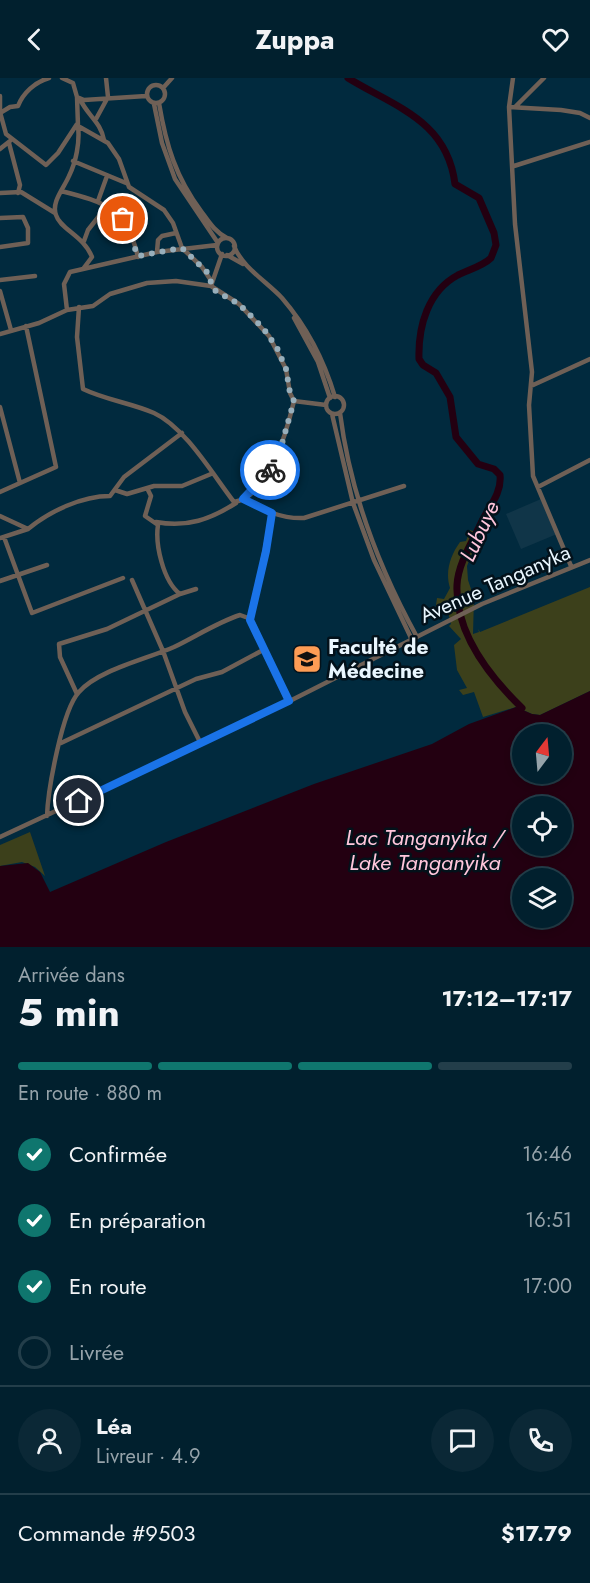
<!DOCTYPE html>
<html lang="fr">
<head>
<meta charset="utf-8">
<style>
	:root { --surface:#01202e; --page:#0b2836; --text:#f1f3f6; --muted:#96a3aa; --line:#233e4a; --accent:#0f766e }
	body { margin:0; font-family:Jost,sans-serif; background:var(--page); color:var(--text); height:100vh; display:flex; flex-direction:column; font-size:22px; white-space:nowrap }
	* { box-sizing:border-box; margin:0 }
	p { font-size:20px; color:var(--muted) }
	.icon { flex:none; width:33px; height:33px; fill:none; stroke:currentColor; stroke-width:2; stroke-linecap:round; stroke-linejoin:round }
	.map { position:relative; height:869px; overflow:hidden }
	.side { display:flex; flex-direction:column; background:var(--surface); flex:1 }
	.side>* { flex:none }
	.needle { width:39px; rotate:16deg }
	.controls { position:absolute; left:512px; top:646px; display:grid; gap:12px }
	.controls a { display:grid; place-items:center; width:60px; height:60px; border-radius:50%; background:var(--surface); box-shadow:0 3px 9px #0003,0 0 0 2px var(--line); font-size:30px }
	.pin { position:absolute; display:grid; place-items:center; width:51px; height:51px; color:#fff; margin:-26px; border:3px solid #fff; border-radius:50%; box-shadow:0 2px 6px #0007 }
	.courier { position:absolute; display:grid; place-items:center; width:60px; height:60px; margin:-30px; border:4px solid #1a73e8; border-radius:50%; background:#fff; color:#222; box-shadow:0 2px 8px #0007 }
	.head em { font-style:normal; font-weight:700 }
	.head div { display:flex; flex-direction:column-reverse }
	.head { display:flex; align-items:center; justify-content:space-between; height:102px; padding:0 18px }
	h1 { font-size:39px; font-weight:700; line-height:45px }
	.bar { display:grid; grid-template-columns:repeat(4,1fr); gap:9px 6px; align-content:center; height:72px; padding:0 18px }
	.bar i { height:8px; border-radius:4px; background:var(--line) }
	.bar .active { background:var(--accent) }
	.bar p { grid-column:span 4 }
	.line { display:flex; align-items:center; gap:15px; padding:0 18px; border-top:2px solid var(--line) }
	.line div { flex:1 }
	.round { display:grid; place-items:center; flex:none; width:63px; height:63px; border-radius:32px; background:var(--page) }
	ol { padding:0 18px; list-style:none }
	li { display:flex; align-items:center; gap:18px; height:66px }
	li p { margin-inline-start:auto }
	li .icon { padding:6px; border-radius:50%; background:var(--accent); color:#fff; stroke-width:4 }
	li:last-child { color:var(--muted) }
	li i { width:33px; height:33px; border:3px solid var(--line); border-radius:50% }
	header { display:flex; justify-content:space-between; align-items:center; height:78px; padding:0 18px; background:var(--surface); font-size:27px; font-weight:700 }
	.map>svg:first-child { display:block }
</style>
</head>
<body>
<header><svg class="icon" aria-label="back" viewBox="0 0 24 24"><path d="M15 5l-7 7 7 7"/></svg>Zuppa<svg class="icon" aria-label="heart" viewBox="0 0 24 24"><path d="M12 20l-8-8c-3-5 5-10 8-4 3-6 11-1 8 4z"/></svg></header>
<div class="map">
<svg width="590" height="869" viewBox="0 0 590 869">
	<rect width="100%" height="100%" fill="#012a3e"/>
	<path fill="#103548" d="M541 421 557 456 521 471 506 436Z"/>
	<path fill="#3c401b" d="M470 452 480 456 467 488 468 502 474 520 473 556 479 554 478 551 480 554 590 509V613L540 637 532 636 516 629 483 639 474 614 463 617 459 612 467 610 457 592 454 567 461 561 449 548 451 546 448 534H435L437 520 444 521 450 510C445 494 450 478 460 464L466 463Z
		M30 754 45 798 35 789 22 784 0 788V767Z"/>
	<path fill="#230011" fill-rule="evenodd" d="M590 613V869H0V788L28 785 40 794 50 814 166 764 314 706 432 666 469 646 516 629 532 636 540 637ZM522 657H561V696H522ZM522 729H561V768H522ZM522 801H561V840H522Z"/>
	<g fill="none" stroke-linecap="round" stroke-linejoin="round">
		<path stroke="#230011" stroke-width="7" d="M348 0C395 29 447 42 455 106L479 120 494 155 496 167 491 180C483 188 468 192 458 197 428 213 418 248 419 281L423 287 436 295 450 319 456 359 478 386 494 391 500 397C502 415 489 429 482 443 473 463 458 485 457 507 455 555 490 599 522 630"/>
		<path stroke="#6f6056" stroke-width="4.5" d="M62 0 73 5 77 19 84 22 146 18
			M513 0 509 29 515 146 532 294 529 327 533 398 571 488
			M147 16a9 9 0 1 1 18 0a9 9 0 1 1-18 0Z
			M163 10 172 0
			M0 18V34L6 56 46 87 58 75 77 46
			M77 19 78 48 108 65 119 81 129 109 164 132 173 145 182 170 202 189 212 204
			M80 21C87 37 101 44 104 62
			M159 25C166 67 176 100 201 133 209 144 215 154 227 160
			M154 26 162 65 175 101 218 165
			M509 29 561 32 580 35 590 40
			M515 29 544 0
			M0 35 10 29 18 28C23 15 35 4 49 0
			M96 41 108 19 106 0
			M78 48C80 64 76 84 69 98 64 110 51 124 56 137 60 151 84 158 92 179L83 191
			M9 65 20 107 18 115
			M0 71 10 63
			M73 83 126 105
			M514 88 590 64
			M61 113C105 124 127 131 138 179
			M0 115 21 114 55 135
			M98 123 107 98
			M0 140 23 139 28 150V165L0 169
			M217 169a9 9 0 1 1 18 0a9 9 0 1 1-18 0Z
			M84 163 88 152 107 128
			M234 168C242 189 267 204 282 220 307 249 324 282 335 319
			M157 174 158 162 162 158 176 155
			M222 176 211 208 239 226 269 258 286 291 290 315 294 323 326 327
			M227 177 243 186
			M0 202 35 198
			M0 213 11 252
			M79 229 77 259 83 311C106 322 131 325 154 335 185 349 213 397 234 424 270 418 287 352 294 323
			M67 232 64 206 70 194 157 174 217 167
			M294 240 318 284 330 320
			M0 256 39 245 67 232 93 228 110 216 147 205 176 203 211 208
			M531 308 590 281
			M326 327a9 9 0 1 1 18 0a9 9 0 1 1-18 0Z
			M0 329 20 405
			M340 335C350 414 379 490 417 559
			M332 336 353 425 374 482 412 562
			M538 409 590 382
			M147 410 151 418 145 438 158 447C155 466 163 503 180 516L196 511
			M115 412 127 416 154 408H182L211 396
			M0 414 56 389 26 248
			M243 421C263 432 281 441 304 440L404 408
			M0 438 28 451C50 433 82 418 110 418L124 399 182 355
			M156 444C187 450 211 441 236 425
			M4 459 32 535 123 500
			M0 460 28 451
			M132 502 163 573 185 634 201 666
			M0 503 47 487
			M251 541 272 435
			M77 616 60 579 59 566 107 551 180 516
			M61 665 196 601 222 594 265 571
			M47 738C48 712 62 632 79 614 98 592 147 581 174 569 195 559 218 544 240 537L251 541 289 623
			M0 759 262 637 482 526 590 482"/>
	</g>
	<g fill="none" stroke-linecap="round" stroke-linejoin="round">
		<path stroke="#98afbb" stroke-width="6" stroke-dasharray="0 10.8" d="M123 141 138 178 182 170 207 194 214 212 239 226 263 250 277 270 286 291 290 315 294 323 281 369 270 392"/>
		<path stroke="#1a73e8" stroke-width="8" d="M79 723 289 623 250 542 266 473 272 435 243 421 270 392"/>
	</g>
	<defs>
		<g id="university-square" transform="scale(1.5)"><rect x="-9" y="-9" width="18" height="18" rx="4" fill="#fd9c55" stroke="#03111a"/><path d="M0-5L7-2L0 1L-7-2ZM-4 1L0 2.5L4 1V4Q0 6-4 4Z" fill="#111"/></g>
	</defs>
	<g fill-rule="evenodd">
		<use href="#university-square" x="307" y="581"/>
	</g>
	<g text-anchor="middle" stroke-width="5" stroke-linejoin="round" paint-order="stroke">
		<g font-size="21" fill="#e9f6fe" stroke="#03111a">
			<text transform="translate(495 506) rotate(-24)" y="7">Avenue Tanganyka</text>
		</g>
		<g font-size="21" font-weight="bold" fill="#e9f6fe" stroke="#03111a" text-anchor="start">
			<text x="328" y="576">Faculté de<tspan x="328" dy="24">Médecine</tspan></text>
		</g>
		<g font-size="22" font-style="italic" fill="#ffc6db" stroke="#03111a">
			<text transform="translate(479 453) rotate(-65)" y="8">Lubuye</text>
			<text x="425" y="767">Lac Tanganyika /<tspan x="425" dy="25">Lake Tanganyika</tspan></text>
		</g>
	</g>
</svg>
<div class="controls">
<a><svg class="needle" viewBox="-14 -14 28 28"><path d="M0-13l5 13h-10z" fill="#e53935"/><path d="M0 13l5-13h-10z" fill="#96a3aa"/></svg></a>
<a><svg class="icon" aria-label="locate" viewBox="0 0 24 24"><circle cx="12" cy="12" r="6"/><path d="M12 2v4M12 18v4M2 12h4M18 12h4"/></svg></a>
<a><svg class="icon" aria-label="layers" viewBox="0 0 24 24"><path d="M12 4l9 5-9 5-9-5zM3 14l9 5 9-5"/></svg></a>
</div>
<div class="pin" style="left:123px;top:141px;background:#ea580c"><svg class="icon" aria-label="bag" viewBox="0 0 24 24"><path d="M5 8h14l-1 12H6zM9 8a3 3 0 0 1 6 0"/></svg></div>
<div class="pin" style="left:79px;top:723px;background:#1f2937"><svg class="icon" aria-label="home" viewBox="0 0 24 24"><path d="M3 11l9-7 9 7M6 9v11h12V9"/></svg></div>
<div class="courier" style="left:270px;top:392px"><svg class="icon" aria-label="bike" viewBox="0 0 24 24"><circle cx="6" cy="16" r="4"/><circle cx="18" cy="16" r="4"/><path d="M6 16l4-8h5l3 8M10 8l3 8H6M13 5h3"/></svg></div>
</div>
<section class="side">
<div class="head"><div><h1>5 min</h1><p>Arrivée dans</p></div><em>17:12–17:17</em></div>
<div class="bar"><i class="active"></i><i class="active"></i><i class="active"></i><i></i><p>En route · 880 m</p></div>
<ol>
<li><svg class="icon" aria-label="check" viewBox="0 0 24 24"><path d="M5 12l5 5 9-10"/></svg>Confirmée<p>16:46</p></li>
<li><svg class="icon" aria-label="check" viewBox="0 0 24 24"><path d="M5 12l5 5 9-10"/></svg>En préparation<p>16:51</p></li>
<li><svg class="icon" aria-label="check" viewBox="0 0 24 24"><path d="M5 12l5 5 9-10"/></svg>En route<p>17:00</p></li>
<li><i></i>Livrée</li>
</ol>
<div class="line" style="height:108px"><a class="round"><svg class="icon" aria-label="person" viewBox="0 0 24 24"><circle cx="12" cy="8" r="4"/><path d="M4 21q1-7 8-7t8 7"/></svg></a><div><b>Léa</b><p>Livreur · 4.9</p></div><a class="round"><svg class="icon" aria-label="chat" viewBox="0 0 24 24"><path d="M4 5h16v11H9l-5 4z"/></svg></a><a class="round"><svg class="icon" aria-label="phone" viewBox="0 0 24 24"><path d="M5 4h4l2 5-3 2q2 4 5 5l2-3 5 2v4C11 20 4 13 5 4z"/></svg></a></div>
<div class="line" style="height:78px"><div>Commande #9503</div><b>$17.79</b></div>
</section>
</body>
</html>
